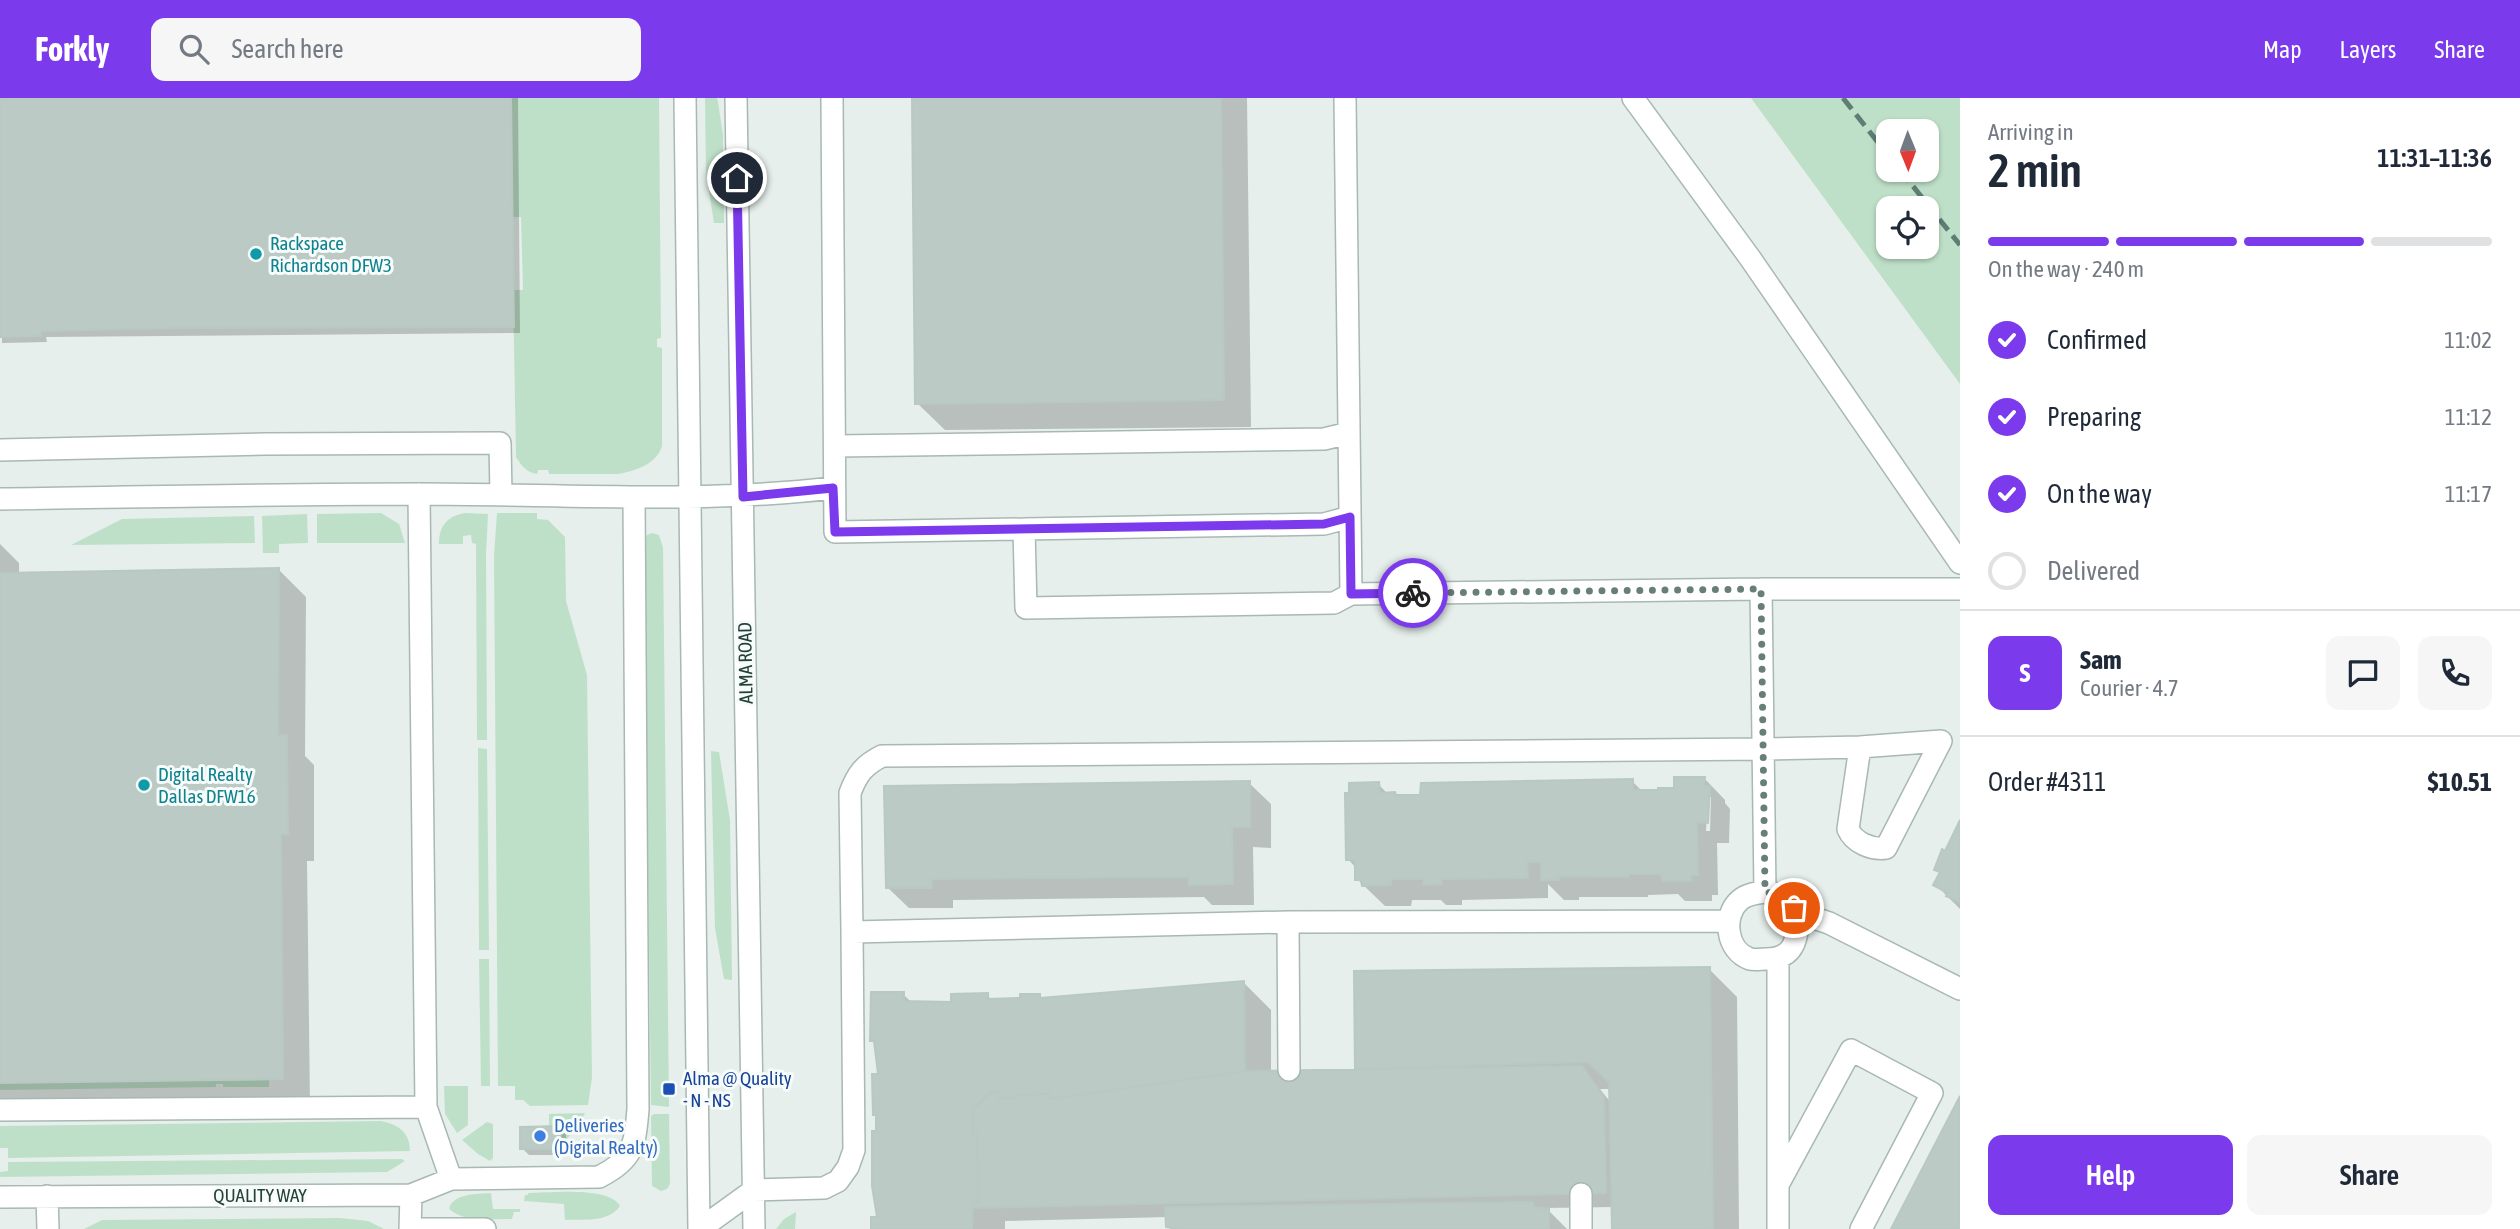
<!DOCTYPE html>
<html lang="en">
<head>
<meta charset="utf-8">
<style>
	:root { --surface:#fff; --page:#f6f6f7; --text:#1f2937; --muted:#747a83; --line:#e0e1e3; --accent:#7c3aed }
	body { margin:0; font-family:"Asap Condensed",sans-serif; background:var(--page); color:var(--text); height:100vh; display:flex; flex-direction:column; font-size:26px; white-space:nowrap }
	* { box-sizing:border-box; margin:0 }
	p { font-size:23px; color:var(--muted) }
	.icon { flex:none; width:38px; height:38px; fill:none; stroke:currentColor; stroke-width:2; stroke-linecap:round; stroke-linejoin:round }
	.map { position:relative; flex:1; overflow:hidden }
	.sheet { display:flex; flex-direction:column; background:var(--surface); width:560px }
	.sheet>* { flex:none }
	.needle { width:46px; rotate:179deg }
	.buttons { position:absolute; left:1876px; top:21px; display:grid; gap:14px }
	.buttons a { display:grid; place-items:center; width:63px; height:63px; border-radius:14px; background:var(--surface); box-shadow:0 2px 5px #0004; font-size:35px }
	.pin { position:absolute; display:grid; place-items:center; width:60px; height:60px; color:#fff; margin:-30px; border:4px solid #fff; border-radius:50%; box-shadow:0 2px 7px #0007 }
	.courier { position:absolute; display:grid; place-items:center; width:70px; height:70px; margin:-35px; border:5px solid #7c3aed; border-radius:50%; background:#fff; color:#222; box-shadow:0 2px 9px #0007 }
	.headline em { font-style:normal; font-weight:600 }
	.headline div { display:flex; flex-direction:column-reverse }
	.headline { display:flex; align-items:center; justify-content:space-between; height:119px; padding:0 28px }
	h1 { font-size:46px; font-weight:600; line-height:52px }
	.bar { display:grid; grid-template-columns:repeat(4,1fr); gap:10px 7px; align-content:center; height:84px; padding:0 28px }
	.bar i { height:9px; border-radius:5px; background:var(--line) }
	.bar .selected { background:var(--accent) }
	.bar p { grid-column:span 4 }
	.line { display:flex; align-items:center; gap:18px; padding:0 28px; border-top:2px solid var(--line) }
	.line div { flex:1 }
	.round { display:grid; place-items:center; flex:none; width:74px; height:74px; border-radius:14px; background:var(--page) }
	ol { padding:0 28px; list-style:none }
	li { display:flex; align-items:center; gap:21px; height:77px }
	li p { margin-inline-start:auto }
	li .icon { padding:7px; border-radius:50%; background:var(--accent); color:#fff; stroke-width:4 }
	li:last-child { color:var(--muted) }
	li i { width:38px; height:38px; border:4px solid var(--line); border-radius:50% }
	.action { display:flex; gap:14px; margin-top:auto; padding:14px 28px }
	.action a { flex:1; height:80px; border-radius:14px; background:var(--accent); color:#fff; font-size:28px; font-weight:600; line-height:80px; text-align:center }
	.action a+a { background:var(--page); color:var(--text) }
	header { display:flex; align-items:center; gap:42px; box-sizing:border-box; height:98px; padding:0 35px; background:var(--accent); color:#fff }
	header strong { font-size:33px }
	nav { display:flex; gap:38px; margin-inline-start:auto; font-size:24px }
	.search { width:490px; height:63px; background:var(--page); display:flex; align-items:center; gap:18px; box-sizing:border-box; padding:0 24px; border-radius:14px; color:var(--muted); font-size:26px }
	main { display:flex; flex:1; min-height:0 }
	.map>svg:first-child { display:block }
</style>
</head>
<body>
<header>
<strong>Forkly</strong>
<div class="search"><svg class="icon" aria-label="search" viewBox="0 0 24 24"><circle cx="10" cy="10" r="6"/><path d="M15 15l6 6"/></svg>Search here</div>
<nav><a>Map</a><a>Layers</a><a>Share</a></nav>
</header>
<main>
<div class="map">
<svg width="1960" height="1131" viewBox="0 0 1960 1131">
	<rect width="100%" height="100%" fill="#e6efeb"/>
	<path fill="#bfe0c8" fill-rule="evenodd" d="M511 0H659L661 240 657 241V249L662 250V348C657 366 635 373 618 376H549L548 372H538L537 376C527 375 521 367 516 359L513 192H523L521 119H512Z
		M705 0H717L718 4 723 37 724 125H714L706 75Z
		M1751 0H1960V286ZM1888 33H1927V72H1888ZM1888 110H1927V149H1888Z
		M381 415 399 426 405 445H317V416Z
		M465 415 488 416 486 456 487 642H477L476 446 472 445 471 437 463 438V446H439C439 428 447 418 465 415Z
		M537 415V421L548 422 565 439 566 503 587 577 592 979 588 1007 530 1008 523 1002H515V988H498L494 458 497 415Z
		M307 416 308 445 279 446V455H263L262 418Z
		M254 418 255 445 71 447 122 421Z
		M652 435 659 437 663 449 669 1009 651 1007 644 445 647 437Z
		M478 650 487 651 489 852H479Z
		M711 653 719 654 730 722 732 882 724 881 715 830Z
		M479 861H489L490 988H481Z
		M269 982V989H223V986H216V989L0 992V985Z
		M444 988H468V1027L457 1035 445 1016Z
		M585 1015 577 1030 561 1047 560 1029 549 1028V1016Z
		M654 1016H669L670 1086 667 1091 661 1093 652 1088 651 1018Z
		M380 1023C398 1026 410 1034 410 1053L8 1060V1050H0V1028Z
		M487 1024 493 1026V1060L490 1063 478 1056 462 1042Z
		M402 1061 405 1063 387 1074 0 1079V1074L8 1073V1064Z
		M491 1095 493 1111H520V1114H514L512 1121C490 1121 466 1125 449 1111 453 1095 477 1096 491 1095Z
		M528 1095C550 1095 609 1088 620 1108 608 1125 584 1121 565 1122L564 1106 524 1103 525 1097H528Z
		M796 1114 795 1131H776L784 1121Z
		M340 1120 368 1123 384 1131H84L102 1122Z"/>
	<path fill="#0003" fill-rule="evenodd" d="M0 0H518L520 235 46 239 47 244 2 245Z
		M913 0H1247L1251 329 945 332 917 305Z
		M0 446 19 465V476L278 471 306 499 305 658 314 667V763H307L310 1008 0 1012Z
		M1704 680 1725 702V705L1730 711 1729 745H1717L1718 797H1712V803H1685L1678 796 1648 797V799H1579V802H1564L1548 786V800L1462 802V807H1446L1441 802H1412L1411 808H1385L1357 781 1356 770 1348 761 1378 686 1388 696 1397 699 1632 683 1643 694 1675 692ZM1708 699H1711L1710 733H1706Z
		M1249 685 1271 706V750L1253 749 1254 807H1212L1204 799 953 802V810H909L887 789Z
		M1960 726V811L1935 786 1941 776 1936 771Z
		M1709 871 1737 899 1739 1131H1614L1613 1109 1546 1110 1567 1131H1171L1168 1128V1119L1005 1123V1131H873L879 1120 878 1020 874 1016 880 978 876 947 872 942 903 896 912 905 953 906 987 897 992 902H1022L1039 897 1043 901 1244 885 1271 912V974L1360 973 1357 970ZM1600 991H1611V1005Z
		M560 1030 566 1037 567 1057H529L522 1050Z"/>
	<path fill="#bbcac4" stroke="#b8c9c2" stroke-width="2" d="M0 0H511L514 229 178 230 41 233V238L0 239Z
		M912 0H1221L1224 302 915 306Z
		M279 470 278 638 287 637 288 736H281L283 981 0 985V475Z
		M1674 679H1705L1704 688H1710L1708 725 1697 724 1698 777H1691V783H1662L1661 776H1628V779L1559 778V782H1541V764H1527L1528 780 1441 781 1442 786 1423 787 1424 781H1391V787L1362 788 1361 782H1355V762H1346L1345 695H1349V685L1379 684 1380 695 1395 694 1396 697H1420L1421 685 1633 681V692H1658V690H1674Z
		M1250 683V729H1232L1233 786 1189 787V779L932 781V790H886L884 688Z
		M1960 722V804L1946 798 1948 795 1933 787 1940 774 1934 772 1942 751 1945 753Z
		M1710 869 1713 1131H1612L1609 984 1588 964 1355 971 1354 873Z
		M1244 883 1245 973 1050 1001V996L1015 997V1001L998 1000 997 994H991L973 1012V1036H977L978 1105H973L972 1131H871V1119H877L872 1088V1033H876V1017H873L872 976H878L874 943H870L871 894H904V903L951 904V896L988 895V901L1020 900V896H1040V900Z
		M1582 968 1604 999 1606 1095 973 1110V1105H978L977 1036H973V1012L991 994H997L998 1000 1015 1001V997L1050 996V1001L1245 973Z
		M1960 998V1131H1891Z
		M560 1028 561 1051H520V1029Z
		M1533 1104 1534 1109 1549 1111V1131H1178L1166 1129 1165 1109Z"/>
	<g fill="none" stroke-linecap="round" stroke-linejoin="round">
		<g stroke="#a8b8b2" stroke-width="24">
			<path id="minor" d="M685 0 699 1131
				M736 0 754 1131
				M832 0 835 434 1024 431 1026 510 1334 505 1351 496 1761 491
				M1345 0 1351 496
				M1633 0 1750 160 1960 465
				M836 348 1324 341 1349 335
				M0 352 265 346 500 345 501 397
				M419 396 426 1009
				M0 401C140 399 280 396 420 396 558 396 696 406 833 390
				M1024 431 1324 426 1350 419
				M1765 794 1761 491H1960
				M1765 794C1782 794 1791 803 1798 819L1799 815C1797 840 1796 861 1766 861 1762 861 1754 862 1750 861 1726 853 1722 817 1740 802 1747 796 1756 795 1765 794Z
				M1799 815 1829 825 1960 891
				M1288 824 1289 972
				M852 834 850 695C857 676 864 667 882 658L1763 651 1860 649 1941 643 1886 750C1872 752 1854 745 1848 731L1860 649
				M1778 861V1131
				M0 1012 426 1009 451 1081
				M1779 1085 1851 952 1932 995 1861 1131
				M1581 1096V1131
				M411 1097 451 1081 599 1079C633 1062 635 1048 638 1011L634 399
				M47 1098 48 1131
				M0 1099 411 1097 410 1131
				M410 1131H485
				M700 1131 754 1092 824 1090 838 1083 848 1069 854 1052 852 834 1288 824 1728 823"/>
		</g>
		<use href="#minor" stroke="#fff" stroke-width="21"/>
		<path stroke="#5f7d75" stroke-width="5" stroke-dasharray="14 7" stroke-linecap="butt" d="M1843 0 1888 57
			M1900 72 1960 147"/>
	</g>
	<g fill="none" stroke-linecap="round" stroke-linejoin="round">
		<path stroke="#687f78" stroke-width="7" stroke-dasharray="0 12.6" d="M1413 495 1761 491 1765 794 1781 797 1794 810"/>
		<path stroke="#7c3aed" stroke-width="9" d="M737 80 743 399 833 390 835 434 1324 426 1350 419 1351 496 1413 495"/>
	</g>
	<g fill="#0f9aa8" stroke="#f7fbf9" stroke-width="2.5">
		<circle cx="256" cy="156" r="7"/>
		<circle cx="144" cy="687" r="7"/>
	</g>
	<rect fill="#1a4fb4" stroke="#f7fbf9" stroke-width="2.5" x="662" y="984" width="14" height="14" rx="3.5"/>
	<circle fill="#3f7fe0" stroke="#f7fbf9" stroke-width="2.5" cx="540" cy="1038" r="7"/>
	<g text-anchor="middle" stroke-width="6" stroke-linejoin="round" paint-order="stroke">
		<g font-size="19" fill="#0d838f" stroke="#f7fbf9" text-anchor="start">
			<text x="270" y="152">Rackspace<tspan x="270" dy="22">Richardson DFW3</tspan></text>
			<text x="158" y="683">Digital Realty<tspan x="158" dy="22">Dallas DFW16</tspan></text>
		</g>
		<g font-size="19" fill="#24423a" stroke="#f7fbf9">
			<text transform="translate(745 565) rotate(-91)" y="7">ALMA ROAD</text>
			<text x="260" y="1104">QUALITY WAY</text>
		</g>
		<g font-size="19" fill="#164399" stroke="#f7fbf9" text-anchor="start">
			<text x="683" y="987">Alma @ Quality<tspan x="683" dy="22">- N - NS</tspan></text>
		</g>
		<g font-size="19" fill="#366cbe" stroke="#f7fbf9" text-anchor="start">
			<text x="554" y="1034">Deliveries<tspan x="554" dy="22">(Digital Realty)</tspan></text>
		</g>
	</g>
</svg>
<div class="buttons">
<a><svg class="needle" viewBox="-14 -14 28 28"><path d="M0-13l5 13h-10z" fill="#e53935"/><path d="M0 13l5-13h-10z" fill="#747a83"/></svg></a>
<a><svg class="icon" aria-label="locate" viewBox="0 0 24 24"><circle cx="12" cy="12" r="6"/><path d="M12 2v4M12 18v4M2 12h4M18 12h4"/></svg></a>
</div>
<div class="pin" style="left:1794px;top:810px;background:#ea580c"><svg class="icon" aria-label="bag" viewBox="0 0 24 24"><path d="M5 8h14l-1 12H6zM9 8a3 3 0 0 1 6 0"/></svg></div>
<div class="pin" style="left:737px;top:80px;background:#1f2937"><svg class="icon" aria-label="home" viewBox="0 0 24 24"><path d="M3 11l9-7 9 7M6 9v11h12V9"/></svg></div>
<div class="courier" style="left:1413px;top:495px"><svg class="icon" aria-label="bike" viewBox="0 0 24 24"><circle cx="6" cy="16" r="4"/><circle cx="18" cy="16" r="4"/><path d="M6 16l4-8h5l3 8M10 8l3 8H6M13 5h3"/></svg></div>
</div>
<section class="sheet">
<div class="headline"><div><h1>2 min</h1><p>Arriving in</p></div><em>11:31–11:36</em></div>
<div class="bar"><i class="selected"></i><i class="selected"></i><i class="selected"></i><i></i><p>On the way · 240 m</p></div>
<ol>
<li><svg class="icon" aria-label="check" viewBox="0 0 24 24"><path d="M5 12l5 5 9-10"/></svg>Confirmed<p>11:02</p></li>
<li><svg class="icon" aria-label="check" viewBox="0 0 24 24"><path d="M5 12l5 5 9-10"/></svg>Preparing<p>11:12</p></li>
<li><svg class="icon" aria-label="check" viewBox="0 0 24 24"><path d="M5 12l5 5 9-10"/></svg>On the way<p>11:17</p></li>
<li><i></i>Delivered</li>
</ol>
<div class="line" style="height:126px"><b class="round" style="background:var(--accent);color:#fff">S</b><div><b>Sam</b><p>Courier · 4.7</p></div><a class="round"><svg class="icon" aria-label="chat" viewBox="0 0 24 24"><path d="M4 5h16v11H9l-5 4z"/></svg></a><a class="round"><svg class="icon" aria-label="phone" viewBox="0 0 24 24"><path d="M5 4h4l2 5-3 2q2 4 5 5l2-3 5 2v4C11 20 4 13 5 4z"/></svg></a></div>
<div class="line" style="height:91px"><div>Order #4311</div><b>$10.51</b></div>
<div class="action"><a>Help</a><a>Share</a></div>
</section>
</main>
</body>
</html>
